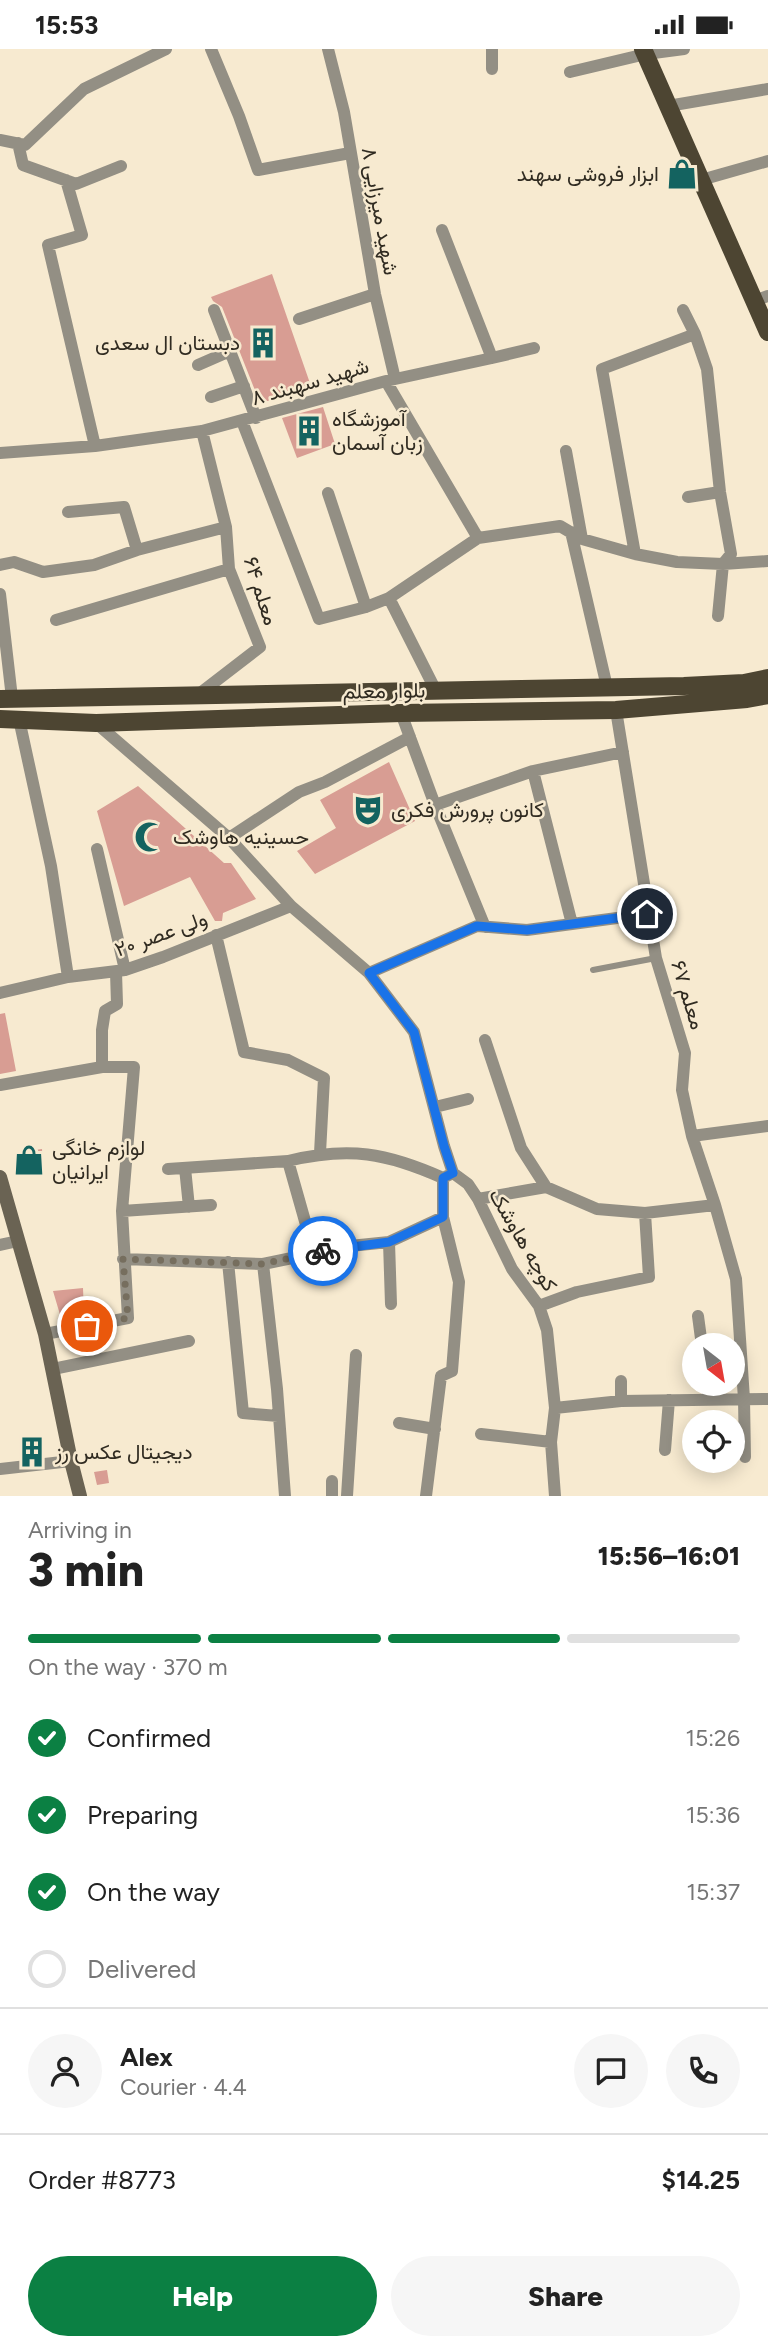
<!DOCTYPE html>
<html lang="en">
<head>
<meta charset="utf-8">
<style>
	:root { --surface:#fff; --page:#f6f6f6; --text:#222; --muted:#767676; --line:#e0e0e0; --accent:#0b8043 }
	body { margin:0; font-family:Figtree,Vazirmatn,sans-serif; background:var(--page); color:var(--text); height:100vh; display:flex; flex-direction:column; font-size:26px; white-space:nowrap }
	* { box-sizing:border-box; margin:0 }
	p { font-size:23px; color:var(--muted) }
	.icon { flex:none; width:38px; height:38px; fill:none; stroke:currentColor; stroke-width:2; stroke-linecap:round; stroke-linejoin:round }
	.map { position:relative; height:1447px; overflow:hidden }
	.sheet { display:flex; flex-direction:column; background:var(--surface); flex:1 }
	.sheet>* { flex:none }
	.needle { width:46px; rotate:149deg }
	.tools { position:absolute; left:682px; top:1284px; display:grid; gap:14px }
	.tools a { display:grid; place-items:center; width:63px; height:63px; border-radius:50%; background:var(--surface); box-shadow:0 4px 18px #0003; font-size:35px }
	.pin { position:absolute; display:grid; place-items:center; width:60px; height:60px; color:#fff; margin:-30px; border:4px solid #fff; border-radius:50%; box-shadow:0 2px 7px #0007 }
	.courier { position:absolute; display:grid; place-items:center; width:70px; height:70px; margin:-35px; border:5px solid #1a73e8; border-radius:50%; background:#fff; color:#222; box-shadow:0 2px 9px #0007 }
	.overview em { font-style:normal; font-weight:800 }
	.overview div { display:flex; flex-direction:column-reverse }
	.overview { display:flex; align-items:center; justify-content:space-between; height:119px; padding:0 28px }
	h1 { font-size:46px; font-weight:800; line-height:52px }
	.bar { display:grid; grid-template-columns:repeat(4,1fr); gap:10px 7px; align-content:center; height:84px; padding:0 28px }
	.bar i { height:9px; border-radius:5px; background:var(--line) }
	.bar .selected { background:var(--accent) }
	.bar p { grid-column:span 4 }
	.line { display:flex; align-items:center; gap:18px; padding:0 28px; border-top:2px solid var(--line) }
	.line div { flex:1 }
	.round { display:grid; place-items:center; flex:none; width:74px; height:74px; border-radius:37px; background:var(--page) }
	ol { padding:0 28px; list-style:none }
	li { display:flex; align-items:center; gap:21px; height:77px }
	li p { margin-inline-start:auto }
	li .icon { padding:7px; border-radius:50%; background:var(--accent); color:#fff; stroke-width:4 }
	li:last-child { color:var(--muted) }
	li i { width:38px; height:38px; border:4px solid var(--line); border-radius:50% }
	.button { display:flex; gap:14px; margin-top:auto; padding:14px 28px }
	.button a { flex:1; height:80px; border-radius:42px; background:var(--accent); color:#fff; font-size:28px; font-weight:800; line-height:80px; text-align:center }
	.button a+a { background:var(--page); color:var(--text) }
	.status { display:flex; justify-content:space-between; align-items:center; height:49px; padding:0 35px; background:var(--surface); direction:ltr }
	.status svg { height:19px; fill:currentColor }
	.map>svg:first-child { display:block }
</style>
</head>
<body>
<div class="status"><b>15:53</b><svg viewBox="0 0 49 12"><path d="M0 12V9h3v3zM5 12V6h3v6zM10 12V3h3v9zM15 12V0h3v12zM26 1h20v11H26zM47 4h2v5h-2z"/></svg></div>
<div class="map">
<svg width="768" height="1447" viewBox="0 0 768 1447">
	<rect width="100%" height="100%" fill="#f7ead0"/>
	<path fill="#d89d93" d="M682 117 688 131 677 137 671 122Z
		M272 225 312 340 260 354 222 258 213 252 211 248Z
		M323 358 335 395 297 409 282 369Z
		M389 713 415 772 315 825 297 802 336 779 320 751Z
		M138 737 224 814H231L256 850 223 864 222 872H215L190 828 124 857 97 762Z
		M5 964 16 1022 0 1025V965Z
		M42 1100 43 1119 18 1121 14 1104Z
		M83 1239 84 1265 61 1269 53 1242Z
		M43 1396 44 1406 21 1409 20 1398Z
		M107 1421 109 1434 97 1436 94 1423Z"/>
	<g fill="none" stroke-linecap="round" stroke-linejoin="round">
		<path stroke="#938f84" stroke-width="6" d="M593 921 656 909"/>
		<path stroke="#938f84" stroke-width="12" d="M211 0 239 67 258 121 350 104
			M328 0 344 63 375 245 395 330
			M492 0V20
			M570 23 646 5 684 0
			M668 57 768 40
			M0 91 25 96 84 40 166 0
			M18 94 23 116 76 135 121 117
			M66 131 82 186 48 196 95 397
			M701 131 768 112
			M754 252 768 247
			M214 261 256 369
			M683 261 695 285 707 320 720 443 731 505 723 515 718 567
			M299 270 375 245
			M492 309 534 299
			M198 316 230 302
			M386 332 478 489
			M211 348 244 337
			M242 372 319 570 366 558
			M566 402 582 490
			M0 404 95 397 202 382 386 332 492 309 442 181
			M328 444 366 558 389 549
			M688 448 720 443
			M68 463 124 458 137 501
			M571 483 607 638
			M635 505 602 320 695 285
			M0 516 14 513 43 523 94 516 137 501 226 478
			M0 545 12 649
			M56 571 229 520
			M436 642 389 549 478 489 560 477 582 490 635 505 677 513 723 515 768 512
			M199 645 260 598 229 520 226 478 202 382
			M616 661 656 909 685 1004 682 1041 692 1087 715 1156 736 1230 744 1350 745 1408
			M401 664 435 756 485 878
			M19 670 51 817 68 928
			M96 674 229 789 291 857 369 924 414 983 444 1097 453 1124 468 1135 478 1150 512 1220 539 1257 547 1281 555 1359 551 1393 555 1447
			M533 722 572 875
			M435 756 533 722 623 703
			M229 789 299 743 325 733 410 688
			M97 800 125 921
			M216 886 244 1003 288 1011 324 1029 320 1104
			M369 924 477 877 527 881 647 865
			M0 944 68 928 125 921 163 908 291 857
			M485 991 521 1099 546 1138
			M102 1018V981L105 962 117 955 116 923
			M0 1036 102 1018H134L122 1162 128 1269 45 1285
			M435 1058 468 1050
			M692 1087 768 1077
			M185 1119 189 1158
			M168 1120 288 1112
			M478 1150 546 1138 597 1160 645 1164 715 1156
			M122 1162 211 1156
			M389 1193 391 1255
			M0 1196 18 1192
			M314 1204 288 1112C349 1097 387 1104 443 1129
			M123 1210 263 1215 350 1197 389 1193 443 1168
			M228 1213 243 1364 278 1367
			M263 1215 277 1340 285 1447
			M539 1257 577 1243 649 1228 645 1164
			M698 1267 702 1297
			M53 1320 189 1292
			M621 1332V1352
			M707 1335 709 1349
			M555 1359 621 1352 768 1350
			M399 1374 435 1380
			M481 1385 551 1393
			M665 1401 669 1351
			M0 1420 71 1412
			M332 1432V1447
			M347 1447 356 1306
			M426 1447 441 1327 452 1322 459 1233 443 1168V1129L453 1124"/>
		<path stroke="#6a6353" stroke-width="14" d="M0 1128 45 1285 71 1412 80 1447"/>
		<path stroke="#4d4532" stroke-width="18" d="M643 0 768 283
			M0 650 684 637 744 634 768 629
			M0 670 96 674 401 664 616 661 747 650 768 646"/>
	</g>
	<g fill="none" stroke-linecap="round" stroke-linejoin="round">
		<path stroke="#766e5e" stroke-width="7" stroke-dasharray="0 12.6" d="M87 1277 128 1269 123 1210 262 1215 323 1202"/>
		<path stroke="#1a73e8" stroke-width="9" d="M323 1202 389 1193 443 1168V1129L453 1124 444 1097 414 983 369 924 477 877 527 881 647 865"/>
	</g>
	<defs>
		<g id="shop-bare" transform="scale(2.415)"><path d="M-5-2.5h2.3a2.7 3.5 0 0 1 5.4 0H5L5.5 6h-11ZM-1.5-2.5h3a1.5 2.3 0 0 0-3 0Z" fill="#146360" stroke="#f7ead0" stroke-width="2.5" paint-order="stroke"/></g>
		<g id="building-bare" transform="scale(2.415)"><path d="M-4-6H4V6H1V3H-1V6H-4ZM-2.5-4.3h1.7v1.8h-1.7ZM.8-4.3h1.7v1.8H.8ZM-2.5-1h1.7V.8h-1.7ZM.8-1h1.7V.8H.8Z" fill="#146360" stroke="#f7ead0" stroke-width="2.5" paint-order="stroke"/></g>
		<g id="theatre-bare" transform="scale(2.415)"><path d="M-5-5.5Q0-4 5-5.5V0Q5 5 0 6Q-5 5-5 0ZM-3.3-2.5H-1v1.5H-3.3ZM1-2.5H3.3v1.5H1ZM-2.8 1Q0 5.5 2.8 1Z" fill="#146360" stroke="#f7ead0" stroke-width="2.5" paint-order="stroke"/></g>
		<g id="mosque-bare" transform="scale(2.415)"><path d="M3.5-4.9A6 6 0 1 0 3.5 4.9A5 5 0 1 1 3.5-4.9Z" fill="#146360" stroke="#f7ead0" stroke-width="2.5" paint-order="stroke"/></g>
	</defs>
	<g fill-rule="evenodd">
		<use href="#shop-bare" x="682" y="125"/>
		<use href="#building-bare" x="263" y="294"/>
		<use href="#building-bare" x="309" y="382"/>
		<use href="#theatre-bare" x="368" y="761"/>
		<use href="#mosque-bare" x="150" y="788"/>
		<use href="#shop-bare" x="29" y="1111"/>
		<use href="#building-bare" x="32" y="1403"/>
	</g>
	<g text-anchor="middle" stroke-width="5" stroke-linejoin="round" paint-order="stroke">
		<g font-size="21" fill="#302b21" stroke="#f7ead0" text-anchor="start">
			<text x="659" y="132" text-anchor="end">ابزار فروشی سهند</text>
			<text x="240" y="301" text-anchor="end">دبستان ال سعدی</text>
			<text x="332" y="377">آموزشگاه<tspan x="332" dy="24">زبان آسمان</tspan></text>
			<text x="391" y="768">کانون پرورش فکری</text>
			<text x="173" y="795">حسینیه هاوشک</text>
			<text x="52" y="1106">لوازم خانگی<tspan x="52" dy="24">ایرانیان</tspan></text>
			<text x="55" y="1410">دیجیتال عکس رز</text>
		</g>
		<g font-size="21" fill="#302b21" stroke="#f7ead0">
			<text transform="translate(380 162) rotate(80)" y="7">شهید میرزایی ۸</text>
			<text transform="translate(310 333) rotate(-16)" y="7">شهید سهبند ۸</text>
			<text transform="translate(261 542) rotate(72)" y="7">معلم ۶۴</text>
			<text transform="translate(384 642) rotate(-1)" y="7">بلوار معلم</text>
			<text transform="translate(161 885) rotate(-20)" y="7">ولی عصر ۲۰</text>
			<text transform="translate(688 946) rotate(73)" y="7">معلم ۶۷</text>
			<text transform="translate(523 1191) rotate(60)" y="7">کوچه هاوشک</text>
		</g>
	</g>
</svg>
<div class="tools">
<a><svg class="needle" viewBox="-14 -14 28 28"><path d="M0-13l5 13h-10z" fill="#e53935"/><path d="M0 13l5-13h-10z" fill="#767676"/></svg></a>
<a><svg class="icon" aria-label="locate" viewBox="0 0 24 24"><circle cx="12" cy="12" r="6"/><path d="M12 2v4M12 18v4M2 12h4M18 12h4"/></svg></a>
</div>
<div class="pin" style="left:87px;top:1277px;background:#ea580c"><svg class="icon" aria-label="bag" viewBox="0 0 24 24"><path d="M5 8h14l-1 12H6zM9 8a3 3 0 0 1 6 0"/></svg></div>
<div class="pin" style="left:647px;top:865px;background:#1f2937"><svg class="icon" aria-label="home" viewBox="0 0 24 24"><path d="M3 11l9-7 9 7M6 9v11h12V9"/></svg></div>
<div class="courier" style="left:323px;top:1202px"><svg class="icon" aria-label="bike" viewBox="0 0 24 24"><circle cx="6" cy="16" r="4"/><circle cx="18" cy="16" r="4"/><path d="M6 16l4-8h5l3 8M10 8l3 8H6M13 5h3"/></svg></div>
</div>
<section class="sheet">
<div class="overview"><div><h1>3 min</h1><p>Arriving in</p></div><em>15:56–16:01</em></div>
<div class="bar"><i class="selected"></i><i class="selected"></i><i class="selected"></i><i></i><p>On the way · 370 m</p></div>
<ol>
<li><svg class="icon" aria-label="check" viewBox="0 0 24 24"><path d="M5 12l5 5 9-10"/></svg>Confirmed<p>15:26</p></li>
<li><svg class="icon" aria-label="check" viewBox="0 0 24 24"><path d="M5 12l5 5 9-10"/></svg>Preparing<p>15:36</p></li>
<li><svg class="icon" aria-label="check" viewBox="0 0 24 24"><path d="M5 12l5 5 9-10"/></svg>On the way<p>15:37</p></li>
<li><i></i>Delivered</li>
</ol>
<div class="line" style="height:126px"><a class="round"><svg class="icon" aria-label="person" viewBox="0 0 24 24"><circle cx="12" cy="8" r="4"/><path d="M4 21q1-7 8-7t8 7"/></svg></a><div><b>Alex</b><p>Courier · 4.4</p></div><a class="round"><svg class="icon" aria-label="chat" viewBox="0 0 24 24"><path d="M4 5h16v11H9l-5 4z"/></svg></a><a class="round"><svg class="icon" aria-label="phone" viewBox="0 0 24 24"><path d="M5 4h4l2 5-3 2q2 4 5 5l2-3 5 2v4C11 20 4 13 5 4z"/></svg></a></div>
<div class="line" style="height:91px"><div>Order #8773</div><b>$14.25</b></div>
<div class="button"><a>Help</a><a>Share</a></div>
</section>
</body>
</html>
